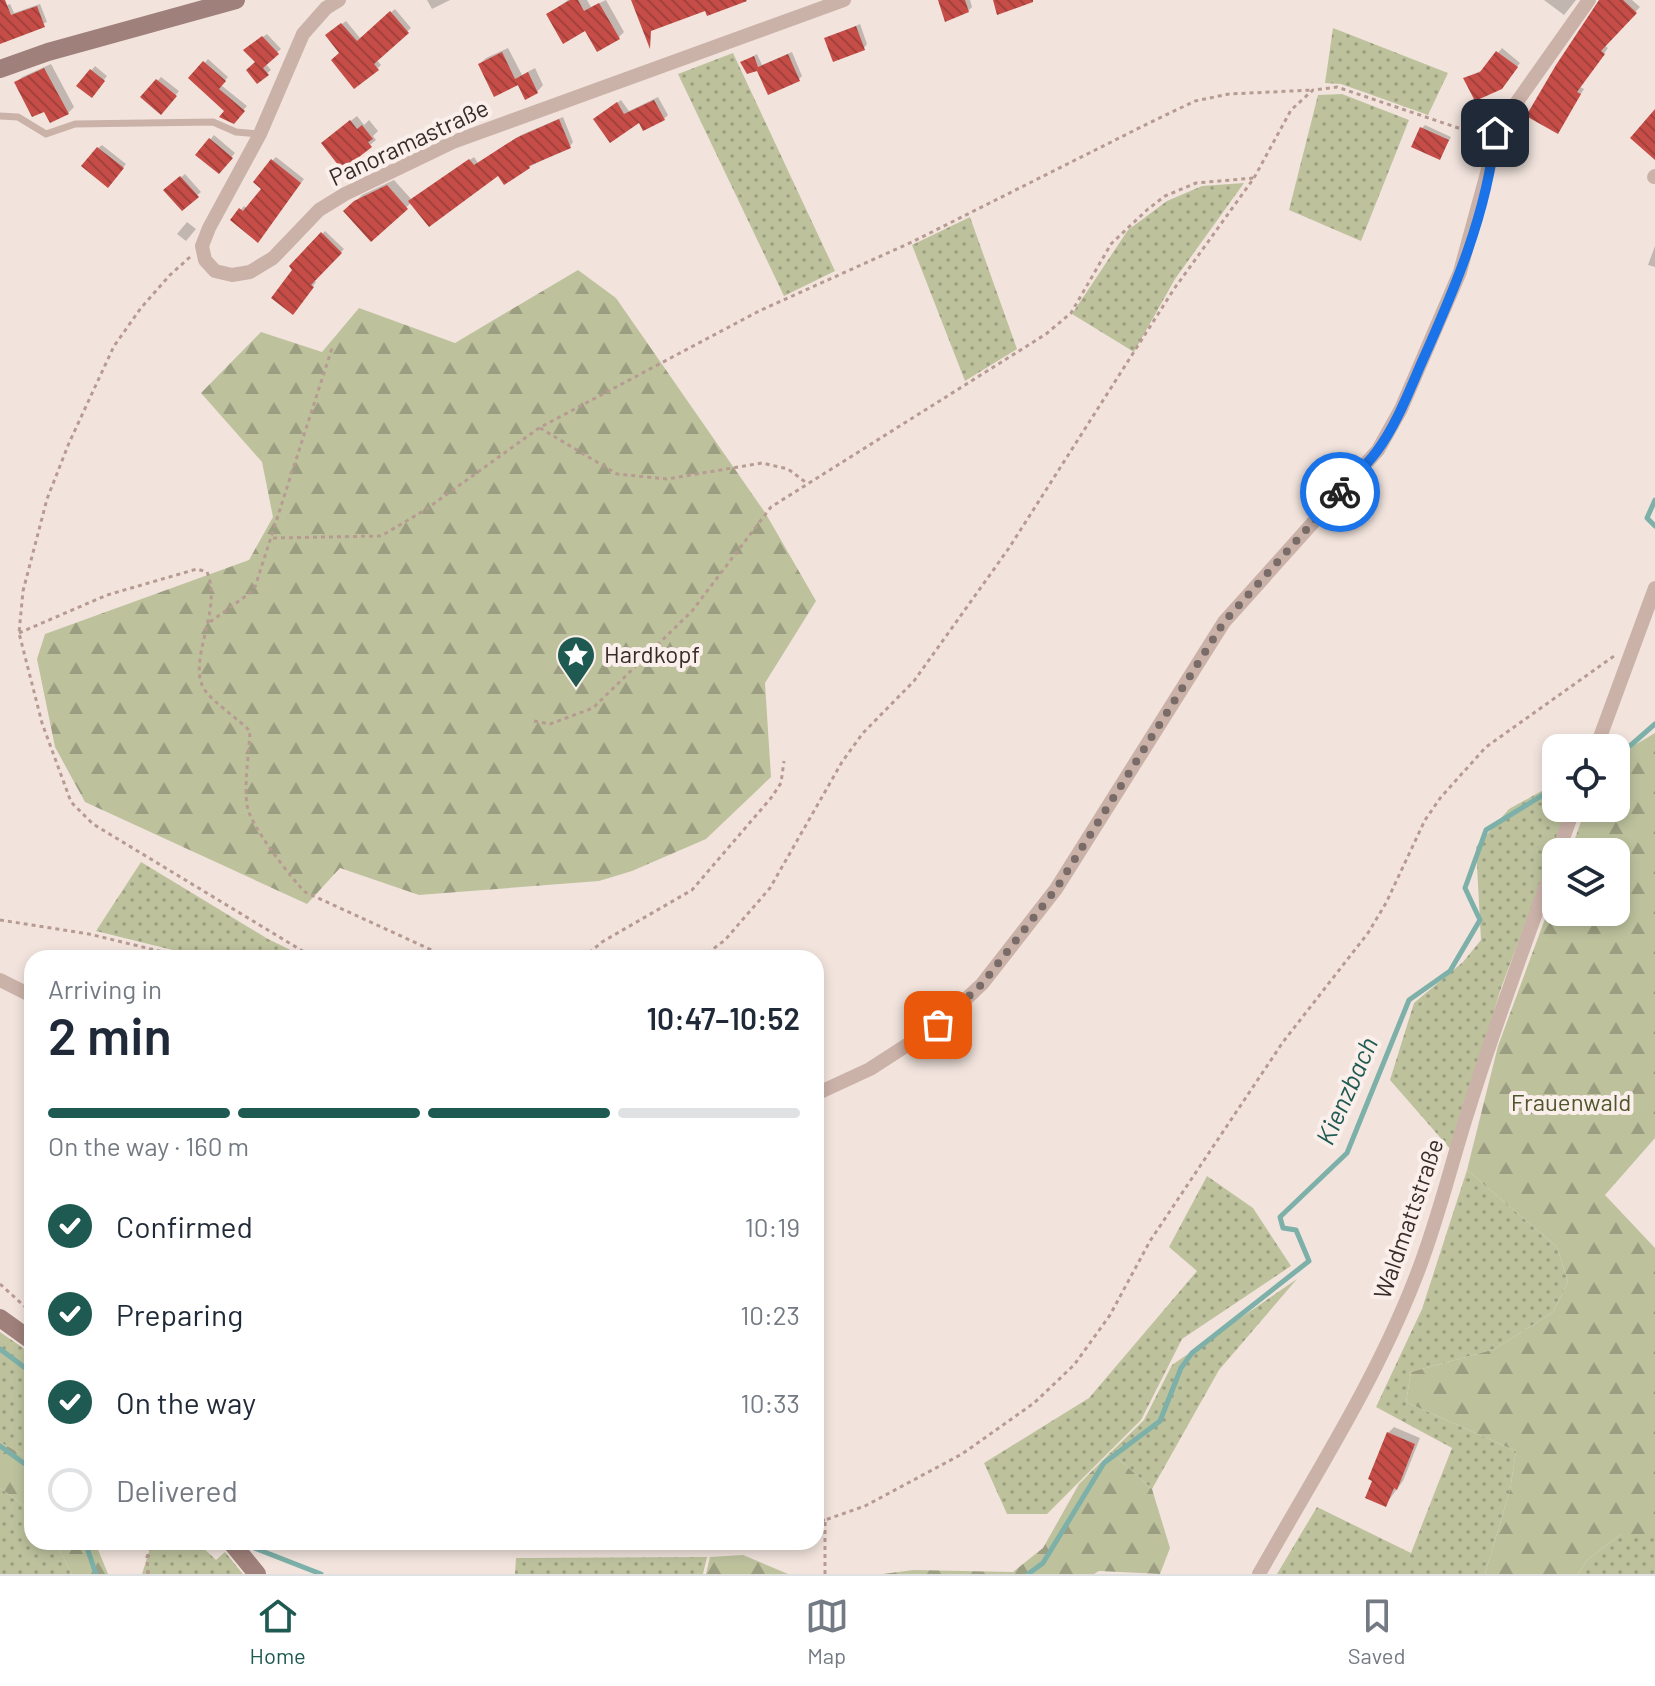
<!DOCTYPE html>
<html lang="en">
<head>
<meta charset="utf-8">
<style>
	:root { --surface:#fff; --page:#f2f2f3; --text:#1f2937; --muted:#747a83; --line:#e0e1e3; --accent:#1e5a52 }
	body { margin:0; font-family:Barlow,sans-serif; background:var(--page); color:var(--text); height:100vh; display:flex; flex-direction:column; font-size:30px; white-space:nowrap }
	* { box-sizing:border-box; margin:0 }
	p { font-size:26px; color:var(--muted) }
	.icon { flex:none; width:44px; height:44px; fill:none; stroke:currentColor; stroke-width:2; stroke-linecap:round; stroke-linejoin:round }
	.map { position:relative; flex:1; overflow:hidden }
	.panel { position:absolute; left:24px; top:950px; width:800px; height:600px; display:flex; flex-direction:column; background:var(--surface); border-radius:24px; box-shadow:0 4px 12px #0003 }
	.panel>* { flex:none }
	.buttons { position:absolute; left:1542px; top:734px; display:grid; gap:16px }
	.buttons a { display:grid; place-items:center; width:88px; height:88px; border-radius:16px; background:var(--surface); box-shadow:0 4px 12px #0003; font-size:40px }
	.pin { position:absolute; display:grid; place-items:center; width:68px; height:68px; color:#fff; margin:-34px; border-radius:16px; box-shadow:0 4px 12px #0006 }
	.courier { position:absolute; display:grid; place-items:center; width:80px; height:80px; margin:-40px; border:6px solid #1a73e8; border-radius:50%; background:#fff; color:#222; box-shadow:0 2px 10px #0007 }
	.headline em { font-style:normal; font-weight:600 }
	.headline div { display:flex; flex-direction:column-reverse }
	.headline { display:flex; align-items:center; justify-content:space-between; height:136px; padding:0 24px }
	h1 { font-size:52px; font-weight:600; line-height:60px }
	.bar { display:grid; grid-template-columns:repeat(4,1fr); gap:12px 8px; align-content:center; height:96px; padding:0 24px }
	.bar i { height:10px; border-radius:6px; background:var(--line) }
	.bar .selected { background:var(--accent) }
	.bar p { grid-column:span 4 }
	ol { padding:0 24px; list-style:none }
	li { display:flex; align-items:center; gap:24px; height:88px }
	li p { margin-inline-start:auto }
	li .icon { padding:8px; border-radius:50%; background:var(--accent); color:#fff; stroke-width:4 }
	li:last-child { color:var(--muted) }
	li i { width:44px; height:44px; border:4px solid var(--line); border-radius:50% }
	.dock { display:flex; justify-content:space-around; align-items:center; height:112px; border-top:2px solid var(--line); background:var(--surface); font-size:22px; color:var(--muted) }
	.dock a { display:grid; justify-items:center; gap:4px }
	.dock .selected { color:var(--accent) }
	.map>svg:first-child { display:block }
</style>
</head>
<body>
<div class="map">
<svg width="1655" height="1574" viewBox="0 0 1655 1574">
	<defs>
		<pattern id="grass-dots" width="8" height="8" patternUnits="userSpaceOnUse" patternTransform="scale(2)"><rect width="8" height="8" fill="#bdc29d"/><path d="M2 2h.1M6 6h.1" fill="none" stroke="#9b9e80" stroke-width="1.8" stroke-linecap="round"/></pattern>
		<pattern id="forest-firs" width="22" height="20" patternUnits="userSpaceOnUse" patternTransform="scale(2)"><rect width="22" height="20" fill="#bdc29d"/><path d="M5 1l3.5 6h-7zM16 11l3.5 6h-7z" fill="#9b9e80"/></pattern>
		<pattern id="building-back-hatch" width="6" height="6" patternUnits="userSpaceOnUse" patternTransform="scale(2)"><rect width="6" height="6" fill="#c64d47"/><path d="M-1 5l2 2M0 0l6 6M5-1l2 2" fill="none" stroke="#a2403b"/></pattern>
	</defs>
	<rect width="100%" height="100%" fill="#f2e4dd"/>
	<path fill="url(#grass-dots)" d="M1333 28 1448 73 1428 115 1341 84 1325 83Z
		M733 53 835 271 784 296 678 74Z
		M1342 94 1409 120 1361 241 1289 210 1318 95Z
		M1244 183 1175 279 1134 352 1072 314 1128 230 1167 201 1202 186Z
		M970 217 1017 349 965 381 912 245Z
		M1556 783V808H1569L1501 988 1452 1151 1390 1080 1414 1003 1463 962 1481 940 1476 847 1509 809Z
		M141 862 268 939 307 958H205L96 931Z
		M1467 1170 1557 1247 1568 1282 1553 1312 1495 1349 1411 1372 1406 1402 1516 1451 1510 1490 1485 1574H1277L1317 1507 1411 1553 1452 1448 1376 1407 1422 1309Z
		M1207 1176 1253 1208 1291 1266 1182 1339 1141 1420 1047 1514H1007L984 1463 1089 1398 1197 1271 1169 1247Z
		M1297 1279 1219 1370 1152 1489 1111 1452 1144 1420 1172 1365Z
		M0 1332 32 1354V1460L0 1442Z
		M0 1488 32 1511V1542H55L72 1574H0Z
		M1621 1534H1655V1574H1578L1587 1560Z
		M152 1542H197L216 1560 225 1552 243 1574H142Z
		M707 1557 703 1574H515L516 1558Z"/>
	<path fill="url(#forest-firs)" d="M578 270 616 298 766 514 816 601 765 683 771 777 706 839 632 871 599 881 419 895 340 868 307 904 85 802 55 747 37 659 45 634 249 560 273 517 262 462 201 393 261 332 322 352 359 308 455 343Z
		M1655 733V1138L1605 1195 1655 1248V1534H1621L1587 1560 1578 1574H1485L1510 1490 1516 1451 1406 1402 1411 1372 1495 1349 1553 1312 1568 1282 1557 1247 1467 1170 1498 1046 1556 889V912H1616V852H1570L1586 808H1616V756Z
		M0 1442 32 1460V1511L0 1488Z
		M1111 1452 1152 1489 1170 1548 1160 1574 1099 1571 1094 1574H883L913 1570 1013 1572 1043 1548 1079 1484Z
		M55 1542H95L108 1574H72Z
		M743 1555 788 1574H706L710 1557Z"/>
	<path fill="#0003" d="M427 0H450L432 9Z
		M568 0H587L591 7 606 0 624 32 618 38 548 14Z
		M940 0H970L972 7 968 11Z
		M1544 0H1576L1564 15Z
		M1607 0H1632L1640 7 1604 45 1608 48 1580 87 1584 89 1558 131Z
		M10 4 14 13 40 4 47 22 0 41V8Z
		M395 9 411 28 376 59 381 65 378 68 342 53 331 32 346 21 360 38Z
		M860 24 867 44 864 48 827 39Z
		M267 34 281 49 265 63 271 70 258 81V62L249 47Z
		M508 48 522 75 535 68 543 85 537 92 480 64 486 58Z
		M1502 48 1520 63 1502 84 1465 78 1485 69Z
		M792 52 802 76 799 79 743 62 757 54 762 65Z
		M208 59 228 77 221 85 247 106 237 118 191 78Z
		M51 64 74 107 68 113 45 109 16 83 22 77Z
		M95 66 107 76 95 92 79 85Z
		M161 77 179 91 165 109 143 97Z
		M658 97 668 115 664 119 599 116 621 100 629 111Z
		M357 116 364 125 369 120 378 131 373 136 376 140 370 145 330 137Z
		M563 117 573 142 570 146 529 167 498 173 412 202 371 239 346 211 362 195 394 180 412 200 474 157 478 163 521 135Z
		M1425 125 1451 137 1440 157 1421 129Z
		M214 135 235 153 219 171 198 154Z
		M102 145 126 164 111 182 98 148Z
		M276 157 304 179 261 237 232 220 244 206 248 209 264 189 272 161Z
		M185 174 201 192 182 208 166 190Z
		M187 222 196 229 186 241 177 234Z
		M325 231 344 249 313 280 316 282 296 309 295 269 292 266Z
		M1655 246V267L1648 265Z
		M1394 1427 1420 1438 1403 1481 1386 1504 1388 1433Z
		M311 1542H329L323 1549Z"/>
	<g fill="none" stroke-linecap="round" stroke-linejoin="round">
		<path stroke="#7cb0a8" stroke-width="5" d="M1655 500 1647 518 1655 526
			M1616 753 1631 745 1655 724
			M0 1349 32 1373
			M0 1446 32 1469
			M85 1542 96 1574
			M244 1544 321 1574
			M1028 1574 1043 1563 1104 1463 1160 1421 1181 1368 1192 1353 1309 1261 1296 1230 1283 1228 1280 1217 1347 1153 1409 1000 1450 971 1480 920 1465 888 1486 830 1556 787"/>
	</g>
	<path fill="url(#building-back-hatch)" d="M0 0H5L11 15 37 6 45 27 0 44Z
		M570 0H578L584 11 599 3 620 39 597 52 585 31 563 44 546 14Z
		M631 0H746L747 1 707 16 705 11 651 31 650 49Z
		M938 0H965L969 12 945 22Z
		M993 0H1033V2L997 15Z
		M1599 0H1623L1637 13 1601 51 1605 54 1577 92 1581 94 1558 134 1526 116 1556 65Z
		M390 11 409 33 374 64 379 70 354 89 331 60 339 53 325 35 341 23 357 41Z
		M856 26 865 50 833 62 824 38Z
		M262 36 279 54 263 68 269 75 257 84 246 70 255 62 243 50Z
		M1496 51 1518 67 1502 89 1475 101 1463 78 1480 72Z
		M502 52 518 85 494 97 478 64Z
		M788 54 800 81 768 95 757 71 747 74 740 62 754 56 758 67Z
		M203 61 226 81 219 89 245 111 234 124 219 117 224 111 188 78Z
		M44 68 69 114 50 123 44 112 32 117 14 82Z
		M90 69 105 81 92 98 76 86Z
		M528 72 538 93 525 100 515 79Z
		M156 79 177 96 161 115 140 97Z
		M654 100 665 120 643 131 639 123 610 143 593 119 617 102 624 114Z
		M1655 109V160L1630 138Z
		M559 119 571 148 529 166 530 168 504 185 498 176 429 227 408 201 469 159 474 165 516 138Z
		M350 120 357 129 362 125 373 139 368 142 372 147 342 170 321 143Z
		M1420 127 1449 140 1440 160 1411 147Z
		M209 138 233 158 219 174 195 155Z
		M97 147 124 168 108 188 81 166Z
		M271 159 301 183 258 243 230 220 239 208 243 211 261 189 253 182Z
		M180 176 199 197 182 211 163 190Z
		M387 185 408 209 371 242 343 211 354 201Z
		M321 232 342 253 311 285 314 287 293 315 271 298 292 270 289 266Z
		M1387 1432 1415 1444 1397 1490 1394 1488 1386 1507 1365 1498 1372 1481 1368 1479Z"/>
	<g fill="none" stroke-linecap="round" stroke-linejoin="round">
		<path stroke="#b79b93" stroke-width="3" stroke-dasharray="4 4" stroke-linecap="butt" d="M190 257 170 275 141 308 114 346 69 443 47 499 23 591 19 633 42 723 71 802 93 824 314 958
			M540 428 617 474 667 479 762 463 788 469 808 484
			M273 538 381 536 425 510 539 428 759 311 912 242 1149 123 1195 101 1229 94 1313 90
			M210 622 254 590 332 348
			M19 633 107 595 197 569 207 572C224 612 183 665 207 693 216 704 238 719 250 731 249 755 244 782 247 805 249 824 291 878 305 892L449 958
			M534 721 550 724 593 708 692 611 771 507 1046 334 1071 313 1111 244 1148 209 1165 196 1196 183 1254 178
			M0 920 89 934 188 958
			M583 958 602 942 692 890 771 798 781 783 784 761
			M701 958 725 940 770 888 842 762 863 733 914 681 1009 548 1174 289 1254 178 1291 110 1313 90 1337 87 1479 135
			M0 1284 32 1313
			M816 1521 825 1520
			M148 1574 147 1557 152 1542
			M825 1574V1520L865 1506 962 1454 1034 1403 1074 1365 1110 1315 1150 1241 1283 1042 1368 933 1386 903 1425 820 1441 797 1486 747 1614 656"/>
		<path stroke="#cbb2a9" stroke-width="7" d="M0 116 18 117 46 134 75 124 213 122 236 132 260 134"/>
		<path stroke="#cbb2a9" stroke-width="14" d="M339 0 326 8 303 34 260 134 209 228 202 246 205 260 215 271 232 275 250 272 273 258 319 210 345 194 453 142 844 0
			M1654 177 1655 176
			M1596 748 1655 588
			M1558 852 1574 808
			M0 980 32 996
			M816 1094 870 1069 938 1025 982 984 1056 889 1224 622 1378 450 1401 409 1460 272 1493 151 1495 133 1589 0
			M1259 1574C1313 1478 1375 1382 1415 1279 1438 1222 1451 1163 1470 1105 1496 1022 1526 940 1556 858"/>
		<path stroke="#9f807a" stroke-width="18" d="M0 69 48 52 236 0
			M0 1318 32 1341
			M231 1542 257 1574"/>
	</g>
	<g fill="none" stroke-linecap="round" stroke-linejoin="round">
		<path stroke="#796c68" stroke-width="8" stroke-dasharray="0 14.4" d="M938 1025 982 984 1056 889 1224 622 1340 492"/>
		<path stroke="#1a73e8" stroke-width="10" d="M1340 492C1352 479 1366 466 1377 451 1396 425 1408 394 1421 364 1453 293 1488 212 1495 133"/>
	</g>
	<defs>
		<g id="sight-pin" transform="scale(2)"><path d="M0 17L-7.5 6A9.5 9.5 0 1 1 7.5 6Z" fill="#1e5a52" stroke="#faefea"/><path d="M0-6L1.8-2.2L6-1.7L2.9 1.2L3.7 5.4L0 3.3L-3.7 5.4L-2.9 1.2L-6-1.7L-1.8-2.2Z" fill="#fff"/></g>
	</defs>
	<g fill-rule="evenodd">
		<use href="#sight-pin" x="576" y="655"/>
	</g>
	<g text-anchor="middle" stroke-width="8" stroke-linejoin="round" paint-order="stroke">
		<g font-size="24" fill="#382b29" stroke="#faefea">
			<text transform="translate(409 143) rotate(-25)" y="8">Panoramastraße</text>
			<text transform="translate(1409 1219) rotate(-71)" y="8">Waldmattstraße</text>
		</g>
		<g font-size="24" fill="#382b29" stroke="#faefea" text-anchor="start">
			<text x="604" y="663">Hardkopf</text>
		</g>
		<g font-size="24" fill="#4f562c" stroke="#faefea">
			<text x="1571" y="1111">Frauenwald</text>
		</g>
		<g font-size="26" font-style="italic" fill="#1e5a52" stroke="#faefea">
			<text transform="translate(1347 1091) rotate(-66)" y="9">Kienzbach</text>
		</g>
	</g>
</svg>
<div class="buttons">
<a><svg class="icon" aria-label="locate" viewBox="0 0 24 24"><circle cx="12" cy="12" r="6"/><path d="M12 2v4M12 18v4M2 12h4M18 12h4"/></svg></a>
<a><svg class="icon" aria-label="layers" viewBox="0 0 24 24"><path d="M12 4l9 5-9 5-9-5zM3 14l9 5 9-5"/></svg></a>
</div>
<div class="pin" style="left:938px;top:1025px;background:#ea580c"><svg class="icon" aria-label="bag" viewBox="0 0 24 24"><path d="M5 8h14l-1 12H6zM9 8a3 3 0 0 1 6 0"/></svg></div>
<div class="pin" style="left:1495px;top:133px;background:#1f2937"><svg class="icon" aria-label="home" viewBox="0 0 24 24"><path d="M3 11l9-7 9 7M6 9v11h12V9"/></svg></div>
<div class="courier" style="left:1340px;top:492px"><svg class="icon" aria-label="bike" viewBox="0 0 24 24"><circle cx="6" cy="16" r="4"/><circle cx="18" cy="16" r="4"/><path d="M6 16l4-8h5l3 8M10 8l3 8H6M13 5h3"/></svg></div>
<section class="panel">
<div class="headline"><div><h1>2 min</h1><p>Arriving in</p></div><em>10:47–10:52</em></div>
<div class="bar"><i class="selected"></i><i class="selected"></i><i class="selected"></i><i></i><p>On the way · 160 m</p></div>
<ol>
<li><svg class="icon" aria-label="check" viewBox="0 0 24 24"><path d="M5 12l5 5 9-10"/></svg>Confirmed<p>10:19</p></li>
<li><svg class="icon" aria-label="check" viewBox="0 0 24 24"><path d="M5 12l5 5 9-10"/></svg>Preparing<p>10:23</p></li>
<li><svg class="icon" aria-label="check" viewBox="0 0 24 24"><path d="M5 12l5 5 9-10"/></svg>On the way<p>10:33</p></li>
<li><i></i>Delivered</li>
</ol>
</section>
</div>
<nav class="dock">
<a class="selected"><svg class="icon" aria-label="home" viewBox="0 0 24 24"><path d="M3 11l9-7 9 7M6 9v11h12V9"/></svg>Home</a>
<a><svg class="icon" aria-label="map" viewBox="0 0 24 24"><path d="M3 6l6-2 6 2 6-2v14l-6 2-6-2-6 2zM9 4v14M15 6v14"/></svg>Map</a>
<a><svg class="icon" aria-label="saved" viewBox="0 0 24 24"><path d="M7 4h10v16l-5-4-5 4z"/></svg>Saved</a>
</nav>
</body>
</html>
